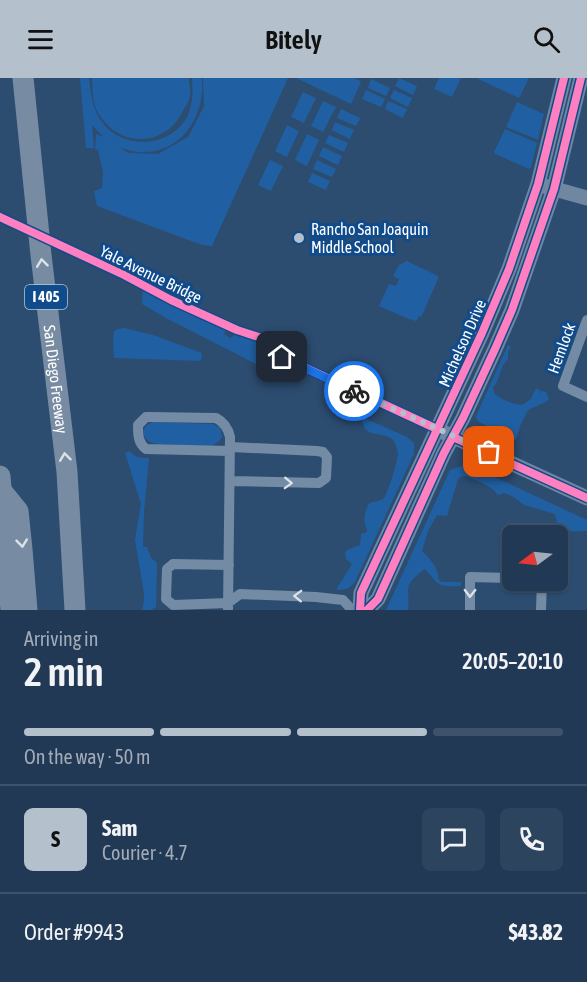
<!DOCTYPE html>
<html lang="en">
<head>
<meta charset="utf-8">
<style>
	:root { --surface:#213954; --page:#2d445e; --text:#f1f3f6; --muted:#a2acb8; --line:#3e536b; --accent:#b5c0cd }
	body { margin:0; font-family:"Asap Condensed",sans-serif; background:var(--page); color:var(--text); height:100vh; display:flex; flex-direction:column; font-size:22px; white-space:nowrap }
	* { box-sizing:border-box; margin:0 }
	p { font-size:20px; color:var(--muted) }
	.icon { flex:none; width:33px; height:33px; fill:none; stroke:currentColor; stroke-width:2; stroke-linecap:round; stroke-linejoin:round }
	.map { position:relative; height:532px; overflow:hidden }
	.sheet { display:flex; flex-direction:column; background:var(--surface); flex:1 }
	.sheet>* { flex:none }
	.needle { width:39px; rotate:255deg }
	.fabs { position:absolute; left:502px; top:447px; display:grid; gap:12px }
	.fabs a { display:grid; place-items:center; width:66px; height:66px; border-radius:9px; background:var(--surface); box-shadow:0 2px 4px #0004,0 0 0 2px var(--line); font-size:30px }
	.pin { position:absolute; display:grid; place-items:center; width:51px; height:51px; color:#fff; margin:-26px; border-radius:12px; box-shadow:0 3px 9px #0006 }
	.courier { position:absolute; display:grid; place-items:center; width:60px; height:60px; margin:-30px; border:4px solid #1a73e8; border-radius:50%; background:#fff; color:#222; box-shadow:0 2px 8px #0007 }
	.summary em { font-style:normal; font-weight:600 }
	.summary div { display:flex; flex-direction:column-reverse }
	.summary { display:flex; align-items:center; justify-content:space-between; height:102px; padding:0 24px }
	h1 { font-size:39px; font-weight:600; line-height:45px }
	.bar { display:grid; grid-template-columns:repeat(4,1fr); gap:9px 6px; align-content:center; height:72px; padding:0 24px }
	.bar i { height:8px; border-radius:4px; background:var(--line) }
	.bar .on { background:var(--accent) }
	.bar p { grid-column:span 4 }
	.line { display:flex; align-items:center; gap:15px; padding:0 24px; border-top:2px solid var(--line) }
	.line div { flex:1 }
	.round { display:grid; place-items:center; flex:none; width:63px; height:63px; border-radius:9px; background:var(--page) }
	header { display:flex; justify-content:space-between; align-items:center; height:78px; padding:0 24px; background:var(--accent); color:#111; font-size:27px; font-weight:600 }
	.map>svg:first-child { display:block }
</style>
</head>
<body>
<header><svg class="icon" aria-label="menu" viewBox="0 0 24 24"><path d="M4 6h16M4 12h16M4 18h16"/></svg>Bitely<svg class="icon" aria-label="search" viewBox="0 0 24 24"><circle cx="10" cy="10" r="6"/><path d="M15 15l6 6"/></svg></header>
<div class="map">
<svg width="587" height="532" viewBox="0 0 587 532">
	<rect width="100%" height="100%" fill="#2c4c70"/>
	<path fill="#2060a2" d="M80 0H89C91 16 92 31 102 44 123 73 172 70 188 37 193 25 193 13 192 0H202C205 35 185 72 146 74 137 75 127 72 119 69L128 75 158 76 188 59 204 28 203 0H288L212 168 202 167 97 128 94 113 102 110 103 94 98 72 95 71 96 56 104 59 92 47 94 70H86Z
		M92 0H189C189 6 191 13 190 19 189 23 186 28 184 31 165 73 112 70 95 28 92 19 93 9 92 0Z
		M296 0H355L361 4 351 26Z
		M399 0 417 8 413 17 395 8Z
		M439 0H461L452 19 434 11Z
		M476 0H529L519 20Z
		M371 1 390 10 386 18 368 10Z
		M366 12 385 21 381 29 362 21Z
		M394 12 412 20 408 29 390 20Z
		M303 14 316 20 304 45 291 39Z
		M323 23 336 29 323 54 311 48Z
		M388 23 407 31 403 40 385 31Z
		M517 24 544 36 538 62 506 49Z
		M341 31 360 40 356 48 337 40Z
		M335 44 354 52 350 61 332 52Z
		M287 47 299 53 287 79 275 73Z
		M505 51 537 65 531 89 529 91 495 76 494 74Z
		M307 56 319 62 307 88 295 82Z
		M329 57 348 65 344 74 325 65Z
		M323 69 342 78 338 87 319 78Z
		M270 82 283 88 271 113 258 107Z
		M317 82 336 91 332 99 313 91Z
		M312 95 330 103 326 112 308 104Z
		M407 183 438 198V201L421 239 419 238 417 242 415 243 412 241 411 242 379 228 389 206 396 208 399 201 393 198 399 187Z
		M143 210 180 230 226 251 224 256 230 260 237 255 277 268 266 291 166 240 142 226Z
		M124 250 153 257 202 275 201 283 114 280 113 262 114 254 117 251Z
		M508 267 511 269 508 274V281L503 287 496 306 493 309 494 315C502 323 511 325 522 327L531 321 536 310 541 313 539 317 542 313 546 314 549 321 546 324 528 332 520 348 516 362 481 345 477 342 476 338Z
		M362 339 407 359 414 365V376L355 504C350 510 346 512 338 512L337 510 339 507 352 486 346 481 345 475 347 472 360 467 361 456 367 454C367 451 366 448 365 446 363 439 366 432 369 425 373 424 380 423 383 421 388 416 398 382 398 375 397 371 396 365 393 362 381 351 363 363 362 339Z
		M153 344 213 346 220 350 222 359 219 363 212 368 157 366C143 364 137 350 153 344Z
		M130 373C135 380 141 380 149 380L144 434 143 469H147L151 480 157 485 156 529 151 532H142L144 523V515L135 462 141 426 125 375Z
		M467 386 587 442V453C572 453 569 456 557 445L555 436 524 427 512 418 504 415 498 417C491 407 477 403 465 398H462L458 401 447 438 437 437 428 453 422 473C432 483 437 488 439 502L442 504H461V508C437 509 440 508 425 491 402 508 410 508 408 532H386L450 392Z"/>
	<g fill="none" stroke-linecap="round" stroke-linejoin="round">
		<path stroke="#738ba4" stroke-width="10" d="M587 242 563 308 587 319
			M282 279 437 351
			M230 403 319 405 326 400 327 379 323 374 317 373 230 369
			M229 487 173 486 167 491 166 521 173 527 228 525 240 516 316 519 343 522 352 532
			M228 532 230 359C228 350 224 344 216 340L150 339H146L138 347C138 357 138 365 146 371L230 373
			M470 532V499L513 500
			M541 532 542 502"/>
		<path stroke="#6f87a0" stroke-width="15" d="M544 108 587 120
			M445 355 587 420
			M360 532 361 515 482 255 509 191 538 106 564 0
			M367 532 378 521 444 375 463 340 495 271 512 232 554 111 581 0"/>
		<g stroke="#778ca3" stroke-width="21">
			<path id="s1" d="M23 0 41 177 67 394 75 532"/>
			<path d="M0 398 11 532"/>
			<path d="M1 412 18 433 22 471 27 532"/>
		</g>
		<g stroke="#104b8c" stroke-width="11">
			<path id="cycleway" d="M0 139 124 197 171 222 237 252 280 266 282 279 437 351
				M453 359 587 420
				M360 532 361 515 482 255 509 191 538 106 564 0
				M367 532 378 521 444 375 463 340 495 271 512 232 554 111 581 0"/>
		</g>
		<use href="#cycleway" stroke="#ff80c0" stroke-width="8"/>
	</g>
	<defs><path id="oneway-chevron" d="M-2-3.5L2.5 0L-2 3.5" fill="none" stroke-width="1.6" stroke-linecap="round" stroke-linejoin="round" transform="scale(1.5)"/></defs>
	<g stroke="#dde2e8">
		<use href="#oneway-chevron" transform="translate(42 185) rotate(-97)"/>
		<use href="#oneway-chevron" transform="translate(65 379) rotate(-97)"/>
		<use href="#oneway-chevron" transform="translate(22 465) rotate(84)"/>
	</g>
	<g stroke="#dce2e8">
		<use href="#oneway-chevron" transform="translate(288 405) rotate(2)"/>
		<use href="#oneway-chevron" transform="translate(470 515) rotate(91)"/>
		<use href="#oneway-chevron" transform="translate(298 518) rotate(-178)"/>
	</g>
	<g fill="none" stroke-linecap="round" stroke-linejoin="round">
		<path stroke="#b5c0cd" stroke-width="6" stroke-dasharray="0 10.8" d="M354 313 489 374"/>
		<path stroke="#1a73e8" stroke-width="8" d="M282 279 354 313"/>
	</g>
	<circle fill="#b5c0cd" stroke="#104b8c" stroke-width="2" cx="299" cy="160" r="6"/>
	<g text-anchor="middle" stroke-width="6" stroke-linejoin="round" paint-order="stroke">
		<rect fill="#104b8c" stroke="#b7c9dc" stroke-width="1.5" x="25" y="207" width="42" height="24" rx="4.5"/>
		<g font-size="15" font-weight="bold" fill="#fff">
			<text x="46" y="224">I 405</text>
		</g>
		<g font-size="16" fill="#fff" stroke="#104b8c" text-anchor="start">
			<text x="311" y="157">Rancho San Joaquin<tspan x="311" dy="18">Middle School</tspan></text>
		</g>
		<g font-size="16" fill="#fff" stroke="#104b8c">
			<text transform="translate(151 196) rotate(26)" y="6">Yale Avenue Bridge</text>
			<text transform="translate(462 265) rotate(-66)" y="6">Michelson Drive</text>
			<text transform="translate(561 270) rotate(-70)" y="6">Hemlock</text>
			<text dy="6" stroke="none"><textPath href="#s1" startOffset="303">San Diego Freeway</textPath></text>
		</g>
	</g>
</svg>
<div class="fabs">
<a><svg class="needle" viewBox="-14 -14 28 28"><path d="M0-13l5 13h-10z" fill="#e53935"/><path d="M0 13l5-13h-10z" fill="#a2acb8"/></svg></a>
</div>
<div class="pin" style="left:489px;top:374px;background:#ea580c"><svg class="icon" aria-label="bag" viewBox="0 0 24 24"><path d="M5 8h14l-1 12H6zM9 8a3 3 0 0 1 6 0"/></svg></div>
<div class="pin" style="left:282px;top:279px;background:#1f2937"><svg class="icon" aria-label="home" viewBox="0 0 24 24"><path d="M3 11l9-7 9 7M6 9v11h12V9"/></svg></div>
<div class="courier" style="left:354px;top:313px"><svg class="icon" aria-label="bike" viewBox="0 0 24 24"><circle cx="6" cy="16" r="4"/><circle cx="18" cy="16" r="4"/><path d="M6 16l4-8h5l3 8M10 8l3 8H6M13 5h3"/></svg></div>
</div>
<section class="sheet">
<div class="summary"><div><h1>2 min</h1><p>Arriving in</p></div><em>20:05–20:10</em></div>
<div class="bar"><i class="on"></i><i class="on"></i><i class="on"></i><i></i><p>On the way · 50 m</p></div>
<div class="line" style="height:108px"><b class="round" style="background:var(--accent);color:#111">S</b><div><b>Sam</b><p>Courier · 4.7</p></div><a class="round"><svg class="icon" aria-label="chat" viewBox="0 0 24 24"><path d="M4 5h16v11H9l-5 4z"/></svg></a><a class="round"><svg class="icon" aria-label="phone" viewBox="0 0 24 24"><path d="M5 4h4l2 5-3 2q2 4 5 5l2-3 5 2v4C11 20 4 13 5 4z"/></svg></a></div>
<div class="line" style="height:78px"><div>Order #9943</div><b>$43.82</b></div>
</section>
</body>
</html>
